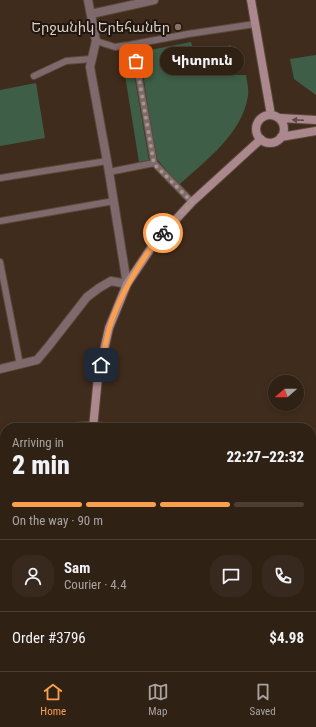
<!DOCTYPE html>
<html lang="en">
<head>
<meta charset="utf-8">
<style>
	:root { --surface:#302115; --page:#38291e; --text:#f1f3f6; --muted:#a8a3a0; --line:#4b3e34; --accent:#fa9f4e }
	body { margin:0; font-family:"Roboto Condensed","Noto Sans Armenian",sans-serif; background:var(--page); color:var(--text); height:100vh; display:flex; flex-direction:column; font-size:15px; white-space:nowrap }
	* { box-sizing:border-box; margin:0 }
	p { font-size:13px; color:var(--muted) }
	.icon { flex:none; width:22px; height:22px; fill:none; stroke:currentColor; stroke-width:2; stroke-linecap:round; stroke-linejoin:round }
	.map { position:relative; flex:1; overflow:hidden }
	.panel { position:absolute; left:0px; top:423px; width:316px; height:248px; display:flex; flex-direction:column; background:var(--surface); border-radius:16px 16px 0 0; box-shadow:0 2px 6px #0003,0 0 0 1px var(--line) }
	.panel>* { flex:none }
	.needle { width:26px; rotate:250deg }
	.tools { position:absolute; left:268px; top:375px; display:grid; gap:8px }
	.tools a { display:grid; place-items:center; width:36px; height:36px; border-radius:50%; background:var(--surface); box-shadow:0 2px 6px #0003,0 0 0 1px var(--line); font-size:20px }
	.pin { position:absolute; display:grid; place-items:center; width:34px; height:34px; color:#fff; margin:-17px; border-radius:8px; box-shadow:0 2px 6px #0006 }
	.courier { position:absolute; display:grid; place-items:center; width:40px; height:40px; margin:-20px; border:3px solid #fa9f4e; border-radius:50%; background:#fff; color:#222; box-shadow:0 1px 5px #0007 }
	.bubble { position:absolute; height:28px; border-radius:14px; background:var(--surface); box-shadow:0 2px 6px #0003,0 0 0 1px var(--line); font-size:13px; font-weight:800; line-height:28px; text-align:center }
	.overview em { font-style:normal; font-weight:800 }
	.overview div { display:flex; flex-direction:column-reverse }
	.overview { display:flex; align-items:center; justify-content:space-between; height:68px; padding:0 12px }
	h1 { font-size:26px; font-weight:800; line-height:30px }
	.bar { display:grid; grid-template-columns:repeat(4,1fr); gap:6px 4px; align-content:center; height:48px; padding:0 12px }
	.bar i { height:5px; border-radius:3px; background:var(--line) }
	.bar .selected { background:var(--accent) }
	.bar p { grid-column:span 4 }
	.line { display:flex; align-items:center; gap:10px; padding:0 12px; border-top:1px solid var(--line) }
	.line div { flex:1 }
	.round { display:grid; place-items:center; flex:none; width:42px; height:42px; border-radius:16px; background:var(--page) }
	.tabs { display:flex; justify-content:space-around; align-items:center; height:56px; border-top:1px solid var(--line); background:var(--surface); font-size:11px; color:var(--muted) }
	.tabs a { display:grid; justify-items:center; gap:2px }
	.tabs .selected { color:var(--accent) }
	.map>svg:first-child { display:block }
</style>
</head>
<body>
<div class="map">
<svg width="316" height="671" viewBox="0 0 316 671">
	<rect width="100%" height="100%" fill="#402c1c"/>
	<path fill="#3e5e47" d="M191 42 193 50 212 46 215 49 231 45 235 75H246C247 82 249 89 248 96 242 134 206 160 179 185L155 157 140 52Z
		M316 55V95L294 79 290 59Z
		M132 62 149 160 139 162 123 63Z
		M36 83 45 138 0 146V90Z"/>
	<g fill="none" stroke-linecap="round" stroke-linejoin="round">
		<g stroke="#5c493a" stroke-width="8">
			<path id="lane" d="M96 41 115 47 129 45 188 34 255 24
				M136 61 154 163
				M34 76 66 61 91 59
				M109 172 154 163 192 202
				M0 178 107 161
				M0 221 114 201
				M0 262 20 365
				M64 428C78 425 90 424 104 426
				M0 441 5 440
				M0 546 5 547
				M0 581H5
				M17 671V666"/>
		</g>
		<g stroke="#5c493a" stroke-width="10">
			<path id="street" d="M91 14 154 0
				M0 369 37 360 48 347 87 297 99 288 111 281 127 284 109 172 90 67 96 41 88 0"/>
		</g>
		<g stroke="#5c493a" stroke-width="10">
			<path id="secondary" d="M251 0 271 115
				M256 129a14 14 0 1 1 28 0a14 14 0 1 1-28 0Z
				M280 118 316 120
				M281 137 316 131
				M93 428 98 377 109 328 127 284 155 242 192 202 261 139
				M84 666 85 671
				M75 671 77 666"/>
		</g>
		<use href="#lane" stroke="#7e696c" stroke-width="6"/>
		<use href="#street" stroke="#7e696c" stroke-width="8"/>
		<use href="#secondary" stroke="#aa888d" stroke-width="8"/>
	</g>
	<defs><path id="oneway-solid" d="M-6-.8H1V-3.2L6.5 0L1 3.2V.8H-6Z"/></defs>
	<use fill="#5e4948" href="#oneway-solid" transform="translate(298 120) rotate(-177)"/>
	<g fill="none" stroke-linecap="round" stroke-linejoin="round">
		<path stroke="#a5968a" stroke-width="4" stroke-dasharray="0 7.2" d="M136 61 154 164 192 202 163 233"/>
		<path stroke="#fa9f4e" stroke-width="5" d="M101 365C104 353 106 341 109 329 118 298 142 257 163 233"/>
	</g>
	<circle fill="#8d6e63" stroke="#1f160f" stroke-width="1.5" cx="178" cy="27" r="4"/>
	<g text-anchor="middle" stroke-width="4" stroke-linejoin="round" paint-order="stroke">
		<g font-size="14" fill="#dccfc5" stroke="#1f160f" text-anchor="end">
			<text x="170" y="32">Երջանիկ Երեհաներ</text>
		</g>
	</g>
</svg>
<div class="tools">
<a><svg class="needle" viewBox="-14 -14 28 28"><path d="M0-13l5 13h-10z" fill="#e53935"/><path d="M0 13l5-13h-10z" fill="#a8a3a0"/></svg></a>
</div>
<div class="pin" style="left:136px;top:61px;background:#ea580c"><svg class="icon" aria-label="bag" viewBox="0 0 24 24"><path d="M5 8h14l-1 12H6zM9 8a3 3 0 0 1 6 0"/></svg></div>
<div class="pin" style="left:101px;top:365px;background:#1f2937"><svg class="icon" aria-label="home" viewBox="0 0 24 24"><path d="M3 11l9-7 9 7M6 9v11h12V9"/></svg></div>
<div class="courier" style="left:163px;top:233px"><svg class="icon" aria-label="bike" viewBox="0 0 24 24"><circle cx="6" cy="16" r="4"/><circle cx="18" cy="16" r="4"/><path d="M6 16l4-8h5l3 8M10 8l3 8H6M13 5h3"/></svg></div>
<div class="bubble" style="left:160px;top:47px;width:84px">Կիտրուն</div>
<section class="panel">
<div class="overview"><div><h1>2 min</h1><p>Arriving in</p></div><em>22:27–22:32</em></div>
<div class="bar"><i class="selected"></i><i class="selected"></i><i class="selected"></i><i></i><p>On the way · 90 m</p></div>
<div class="line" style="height:72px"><a class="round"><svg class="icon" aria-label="person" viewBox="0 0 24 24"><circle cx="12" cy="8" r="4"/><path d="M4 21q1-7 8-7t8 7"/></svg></a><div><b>Sam</b><p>Courier · 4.4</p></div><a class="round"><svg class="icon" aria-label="chat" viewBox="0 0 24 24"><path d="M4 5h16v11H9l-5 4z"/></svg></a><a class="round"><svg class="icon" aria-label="phone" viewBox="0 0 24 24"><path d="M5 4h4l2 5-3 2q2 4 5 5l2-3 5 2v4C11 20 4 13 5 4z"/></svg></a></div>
<div class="line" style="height:52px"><div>Order #3796</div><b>$4.98</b></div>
</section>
</div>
<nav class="tabs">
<a class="selected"><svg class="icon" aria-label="home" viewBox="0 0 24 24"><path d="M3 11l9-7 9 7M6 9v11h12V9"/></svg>Home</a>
<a><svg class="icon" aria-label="map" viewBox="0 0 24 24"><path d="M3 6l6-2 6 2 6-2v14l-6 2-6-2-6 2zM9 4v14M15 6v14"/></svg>Map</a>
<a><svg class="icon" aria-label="saved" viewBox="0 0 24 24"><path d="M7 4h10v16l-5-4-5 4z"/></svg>Saved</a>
</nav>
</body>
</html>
